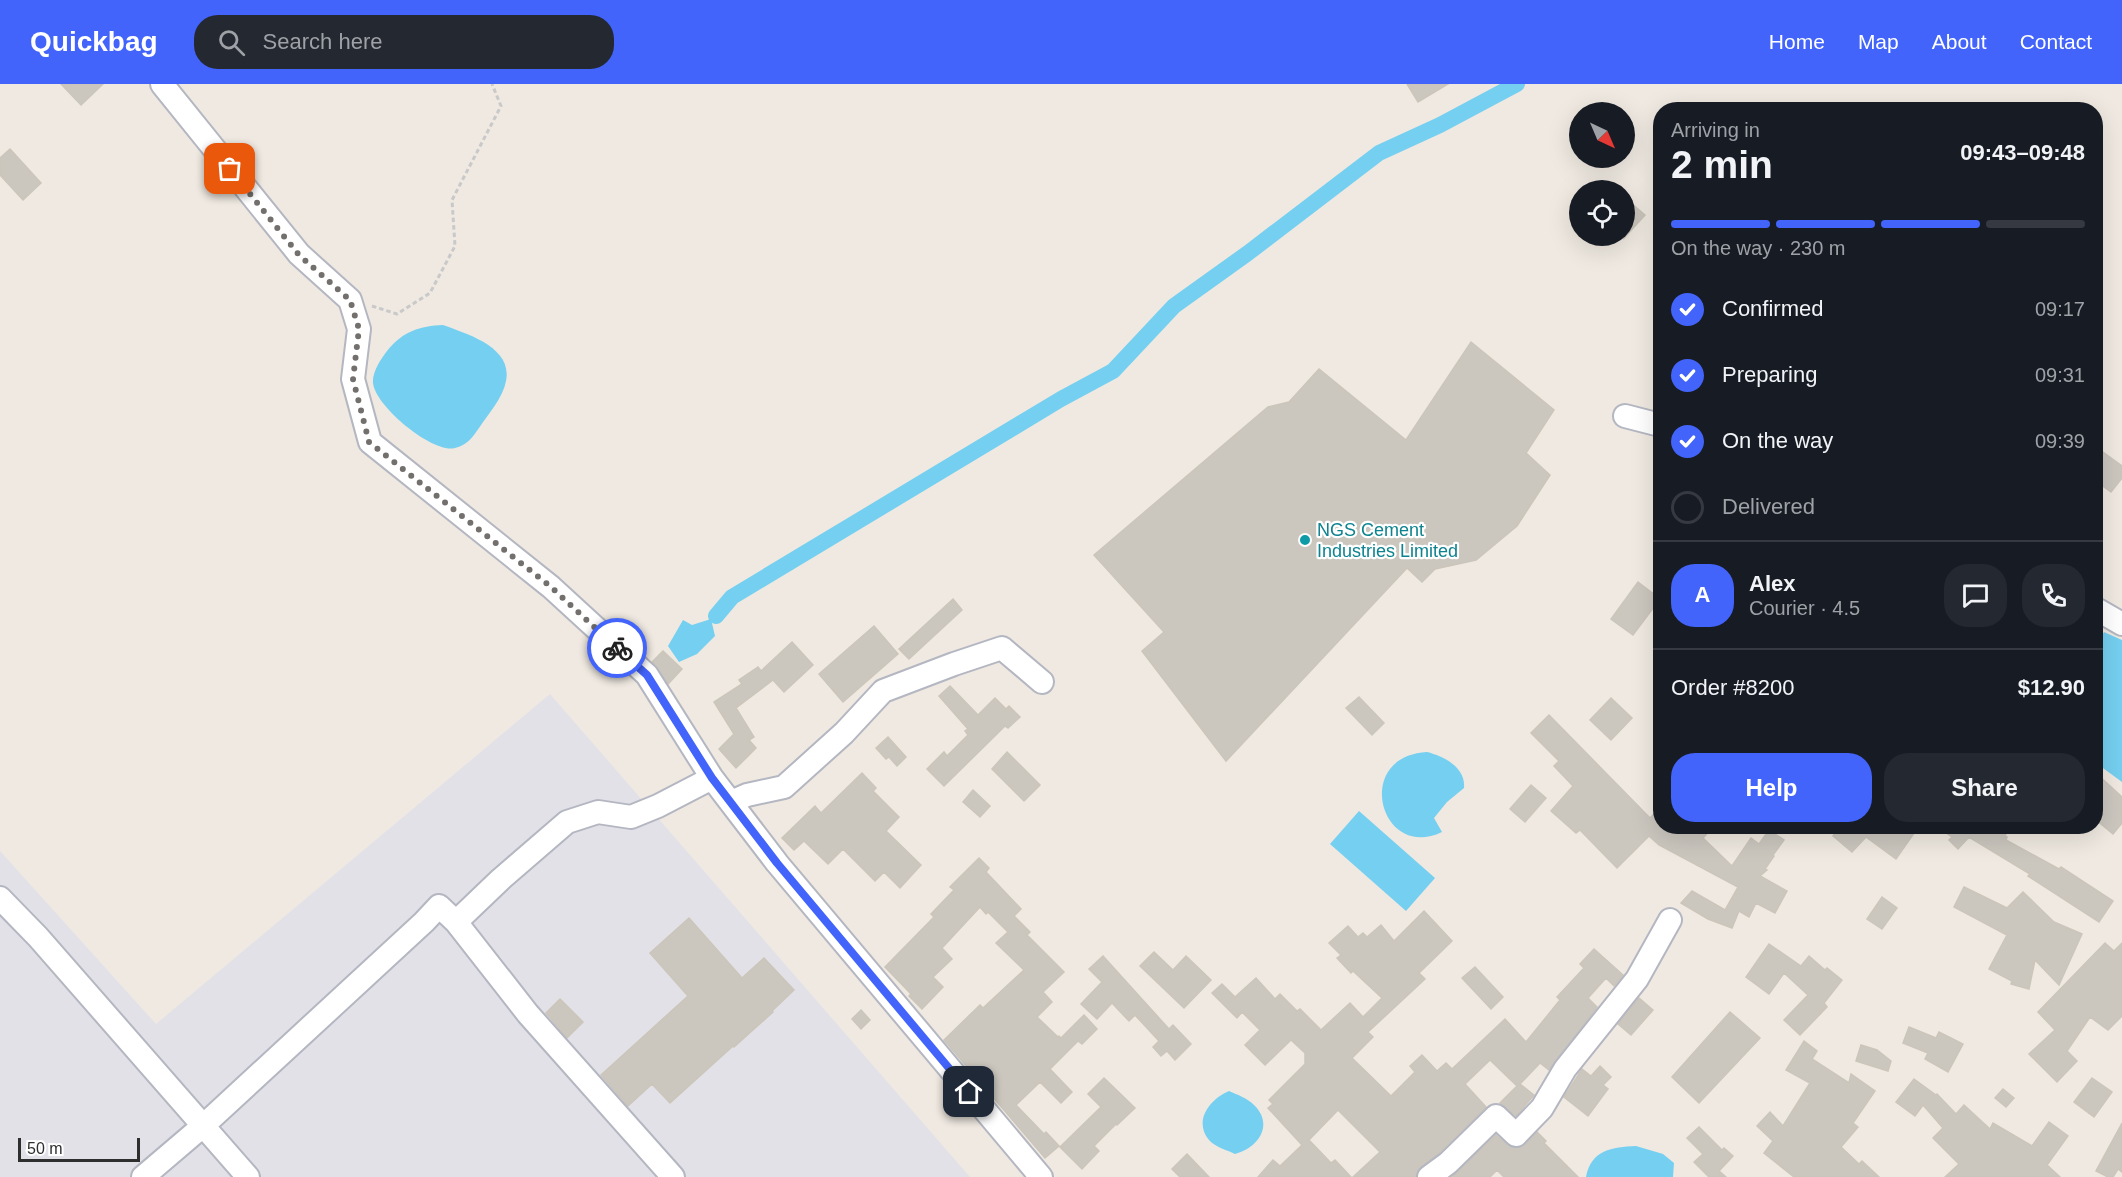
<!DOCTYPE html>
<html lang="en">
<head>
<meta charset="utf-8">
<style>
	:root { --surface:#171b24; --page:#242831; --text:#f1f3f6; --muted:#9ea1a6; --line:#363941; --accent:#4264fb }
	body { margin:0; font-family:Arial,sans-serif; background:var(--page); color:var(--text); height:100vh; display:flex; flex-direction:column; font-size:22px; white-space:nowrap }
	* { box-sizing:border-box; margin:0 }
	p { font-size:20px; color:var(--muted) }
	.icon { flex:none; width:33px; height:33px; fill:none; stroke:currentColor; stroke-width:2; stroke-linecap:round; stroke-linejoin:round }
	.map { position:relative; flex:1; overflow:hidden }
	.sheet { position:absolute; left:1653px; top:18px; width:450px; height:732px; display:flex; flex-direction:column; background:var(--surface); border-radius:24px; box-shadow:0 6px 24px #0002 }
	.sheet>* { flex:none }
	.needle { width:39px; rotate:136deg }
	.fabs { position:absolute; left:1569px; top:18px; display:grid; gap:12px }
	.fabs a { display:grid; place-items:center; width:66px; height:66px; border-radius:50%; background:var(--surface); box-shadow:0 6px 24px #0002; font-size:30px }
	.scale { position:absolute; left:18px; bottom:15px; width:122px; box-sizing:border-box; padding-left:6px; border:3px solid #2e2e2e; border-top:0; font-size:16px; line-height:21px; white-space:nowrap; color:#2e2e2e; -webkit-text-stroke:4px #fff; paint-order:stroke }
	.pin { position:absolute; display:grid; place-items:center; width:51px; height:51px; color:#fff; margin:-26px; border-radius:12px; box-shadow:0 3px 9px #0006 }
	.courier { position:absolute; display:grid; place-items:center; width:60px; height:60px; margin:-30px; border:4px solid #4264fb; border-radius:50%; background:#fff; color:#222; box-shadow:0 2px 8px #0007 }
	.summary em { font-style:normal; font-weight:700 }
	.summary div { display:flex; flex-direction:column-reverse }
	.summary { display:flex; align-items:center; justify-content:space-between; height:102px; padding:0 18px }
	h1 { font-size:39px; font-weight:700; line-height:45px }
	.bar { display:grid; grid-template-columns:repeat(4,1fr); gap:9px 6px; align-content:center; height:72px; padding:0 18px }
	.bar i { height:8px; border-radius:4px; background:var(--line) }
	.bar .active { background:var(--accent) }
	.bar p { grid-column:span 4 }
	.line { display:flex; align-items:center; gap:15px; padding:0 18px; border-top:2px solid var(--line) }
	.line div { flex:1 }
	.round { display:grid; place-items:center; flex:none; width:63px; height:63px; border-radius:24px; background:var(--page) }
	ol { padding:0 18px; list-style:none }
	li { display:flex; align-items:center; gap:18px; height:66px }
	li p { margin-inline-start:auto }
	li .icon { padding:6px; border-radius:50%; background:var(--accent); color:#fff; stroke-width:4 }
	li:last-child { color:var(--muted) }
	li i { width:33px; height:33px; border:3px solid var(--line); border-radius:50% }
	.action { display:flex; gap:12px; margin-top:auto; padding:12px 18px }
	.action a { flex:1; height:69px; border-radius:24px; background:var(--accent); color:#fff; font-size:24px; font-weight:700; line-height:69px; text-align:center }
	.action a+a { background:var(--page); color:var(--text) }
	header { display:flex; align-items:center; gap:36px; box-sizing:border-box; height:84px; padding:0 30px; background:var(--accent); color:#fff }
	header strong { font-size:28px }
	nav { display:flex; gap:33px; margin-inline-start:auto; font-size:21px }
	.search { width:420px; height:54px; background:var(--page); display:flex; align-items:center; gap:15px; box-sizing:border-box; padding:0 21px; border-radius:24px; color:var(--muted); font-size:22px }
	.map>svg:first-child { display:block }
</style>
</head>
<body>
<header>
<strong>Quickbag</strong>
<div class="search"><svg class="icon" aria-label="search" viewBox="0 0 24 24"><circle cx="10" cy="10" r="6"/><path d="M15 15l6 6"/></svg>Search here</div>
<nav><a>Home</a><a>Map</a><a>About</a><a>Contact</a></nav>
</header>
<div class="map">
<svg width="2122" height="1093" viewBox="0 0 2122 1093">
	<rect width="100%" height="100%" fill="#efe9e1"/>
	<path fill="#e3e1e8" d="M550 610 970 1093H0V767L156 940Z"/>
	<path fill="#75cff0" d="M443 241C467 250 513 263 506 297 503 314 488 330 479 344 472 354 467 361 455 364 433 370 375 322 373 299 372 288 381 275 387 267 403 247 420 242 443 241Z
		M711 535 715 552 697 570 679 578 668 562 683 536 692 541Z
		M2104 548 2122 556V698L2096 679V562Z
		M1427 668C1443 672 1466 683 1464 704L1447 718 1434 734 1442 748C1380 778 1352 672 1427 668Z
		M1359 727 1435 794 1406 827 1330 760Z
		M1229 1007C1238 1011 1247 1014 1254 1021 1274 1040 1259 1064 1235 1070 1227 1066 1215 1063 1209 1056 1193 1037 1210 1015 1229 1007Z
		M1636 1062 1663 1070 1674 1079 1673 1093H1586C1591 1066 1612 1063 1636 1062Z"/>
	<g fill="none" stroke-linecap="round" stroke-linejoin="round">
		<path stroke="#75cff0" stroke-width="16" d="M716 532 732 513 1061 315 1113 287 1174 222 1248 169 1379 69 1440 41 1517 0"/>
	</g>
	<path fill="#cbc7bf" stroke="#cbc5ba" stroke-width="1.5" d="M61 0H103L81 21Z
		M1407 0H1448L1418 18Z
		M10 65 41 99 23 116 0 91V74Z
		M1624 113 1645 131 1624 154Z
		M1471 258 1554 326 1526 369 1550 391 1517 442 1476 476 1435 485 1422 498 1407 484 1226 677 1142 567 1164 548 1094 471 1268 323 1289 318 1319 285 1406 356Z
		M2096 363 2122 382V394L2111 408 2096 397Z
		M1638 498 1660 515 1633 551 1611 535Z
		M953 515 962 526 909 575 899 565Z
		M874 542 898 570 843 618 819 590Z
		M792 558 813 581 784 608 773 596 736 624 754 653 749 656 756 664 736 684 719 665 734 650 714 618 742 600 739 596 758 583 761 587Z
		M663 567 682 585 668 600 652 578Z
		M950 602 978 631 995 614 1006 625 1009 622 1020 633 1008 644 1005 642 944 702 927 685 944 668 947 672 968 651 965 647 968 645 939 612Z
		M1359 613 1384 639 1372 651 1346 624Z
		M1611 614 1632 634 1611 656 1590 636Z
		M1549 631 1650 734 1660 724V742H1714L1703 754 1732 782 1751 754 1759 760 1769 746 1784 756 1773 771 1774 772 1765 785 1767 786 1760 792 1787 807 1775 829 1756 819 1749 833 1739 827 1732 844 1708 835 1681 819 1692 807 1725 826 1738 803 1659 761 1649 752 1617 784 1580 746 1576 749 1551 727 1573 702 1554 682 1559 677 1531 649Z
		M888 653 906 673 897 682 889 673 886 675 876 664Z
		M1007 668 1040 701 1024 717 992 685Z
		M862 689 876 704 873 707 899 733 886 747 921 781 900 804 884 788 875 797 843 765 828 780 804 757 794 766 782 754 815 722 821 729Z
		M2096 689 2122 713V739L2113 750 2096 736Z
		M1531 701 1546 714 1525 738 1510 725Z
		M973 706 990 722 980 733 963 718Z
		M1841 742H1919L1896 775 1866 753 1852 768 1833 752Z
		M1936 742H2010L2005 752 2007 753 2006 756 2059 785 2061 783 2113 817 2099 838 2028 792 2030 790 1969 753 1958 765 1949 756 1952 753Z
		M979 774 989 784 986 788 1021 825 1014 832 1030 848 1027 851 1064 888 1043 908 1052 918 1037 933 1058 953 1059 952 1061 954 1084 931 1097 945 1082 960 1078 957 1050 985 1072 1008 1061 1019 1040 998 1016 1021 1044 1050 1046 1048 1059 1062 1045 1074 944 956 980 921 983 924 1024 886 996 859 1008 848 988 828 986 830 980 823 942 864 952 875 933 893 943 903 922 925 909 912 911 910 885 883 934 833 931 830 954 806 950 803Z
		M1964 803 2007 824 2023 808 2054 838 2082 850 2059 901 2035 876 2029 905 2011 900 2012 897 1989 885 2007 851 1954 823Z
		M1882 813 1897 824 1882 845 1867 835Z
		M1424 827 1452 857 1419 889 1425 895 1368 948 1373 953 1352 974 1391 1012 1415 988 1410 982 1422 971 1437 987 1446 979 1452 985 1505 935 1526 958 1560 916 1557 913 1584 884 1580 880 1594 865 1623 891 1614 902 1606 894 1588 914 1597 923 1549 986 1540 979 1520 1000 1534 1011 1516 1032 1500 1019 1517 1002 1490 976 1465 1000 1486 1023 1439 1069 1421 1083 1416 1093H1353L1380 1068 1338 1026 1309 1056 1331 1079 1335 1076 1351 1093H1258L1273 1076 1280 1082 1302 1061 1268 1024 1273 1020 1269 1016 1305 980V969L1291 956 1265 981 1245 961 1260 946 1242 928 1237 934 1212 909 1222 900 1235 913 1256 894 1275 915 1280 910 1297 927 1300 925 1321 946 1350 919 1363 933 1382 914 1353 887 1351 889 1337 874 1341 871 1329 859 1348 842 1358 853 1363 849 1367 853 1381 841 1394 857Z
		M689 834 742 894 764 874 794 906 772 927 773 928 734 963 733 962 670 1019 652 1000 628 1022 601 991 688 912 650 869Z
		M2105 859 2114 867 2122 859V932L2108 946 2090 933 2067 967 2077 977 2057 998 2029 970 2055 946 2038 928Z
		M1769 860 1801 882 1809 872 1825 886 1827 884 1842 896 1824 919 1827 923 1800 951 1784 936 1808 911 1784 889 1769 910 1746 893Z
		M1154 868 1173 886 1186 872 1211 896 1184 924 1140 882Z
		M1103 872 1169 945 1173 941 1191 960 1175 976 1167 967 1161 972 1153 963 1159 957 1135 931 1129 937 1112 919 1097 935 1081 920 1102 898 1089 885Z
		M1475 883 1503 913 1491 925 1462 894Z
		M1639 914 1653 926 1631 951 1618 940Z
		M560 915 583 938 567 954 546 929Z
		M861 926 870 936 861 945 852 935Z
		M1730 928 1760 954 1699 1019 1672 993Z
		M1909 943 1936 954 1939 948 1963 960 1948 988 1925 975 1928 969 1903 959Z
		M1804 957 1817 967 1812 975 1849 999 1851 990 1875 1007 1853 1039 1858 1043 1841 1063 1859 1080 1862 1077 1879 1093H1794L1764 1069 1773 1057 1757 1042 1770 1028 1783 1042 1810 999 1786 986Z
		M1861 961 1877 966 1891 977 1888 987 1856 977Z
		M1600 982 1611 993 1603 1001 1608 1005 1588 1032 1564 1013 1582 985 1591 992Z
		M1104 994 1135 1024 1117 1041 1116 1040 1094 1062 1099 1067 1082 1085 1060 1063 1101 1023 1088 1010Z
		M2092 994 2112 1008 2094 1033 2074 1018Z
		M1914 995 1936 1011 1937 1010 1956 1030 1964 1021 1990 1045 1993 1039 2032 1062 2049 1038 2068 1052 2047 1081 2060 1093H1945L1959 1080 1933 1054 1943 1044 1923 1021 1915 1032 1896 1018Z
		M2003 1005 2014 1014 2006 1023 1995 1014Z
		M2122 1039V1088L2118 1085 2113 1093H2108L2096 1087Z
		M1699 1043 1722 1066 1724 1064 1733 1072 1719 1087 1726 1093H1709L1694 1078 1703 1070 1687 1054Z
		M1537 1048 1546 1057 1544 1059 1578 1093H1504L1497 1086 1490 1093H1452L1496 1051 1507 1061 1519 1064 1526 1060Z
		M1187 1070 1209 1093H1180L1172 1085Z"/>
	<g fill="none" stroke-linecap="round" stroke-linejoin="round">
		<g stroke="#b4b7c1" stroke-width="26">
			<path id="minor" d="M162 0 299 170 350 216 359 245 353 295 370 358 551 503 647 591 712 694 777 779 1041 1093
				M1625 332 1660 341
				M2096 525 2122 540
				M731 718 747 711 784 703 844 649 883 607 954 580 1002 564 1042 598
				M0 814 38 853 248 1093
				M456 838 501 795 567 738 598 728 631 733 658 722 712 694
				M143 1093 204 1041 424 838 439 822 456 838 528 930 673 1093
				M1429 1093 1448 1079 1496 1032 1516 1051 1542 1024 1565 985 1637 895 1670 836"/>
		</g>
		<path stroke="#c9c9c9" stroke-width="3" stroke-dasharray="4.5 3" stroke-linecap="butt" d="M372 222 397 230 430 209 455 162 452 116 501 22 492 0"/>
		<use href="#minor" stroke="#fff" stroke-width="22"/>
	</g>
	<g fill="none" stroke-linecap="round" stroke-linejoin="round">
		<path stroke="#726f6d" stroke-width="6" stroke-dasharray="0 10.8" d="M230 85 299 171 350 216 359 245 353 295 369 358 551 503 617 564"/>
		<path stroke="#4264fb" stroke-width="8" d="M617 564 647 591 712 694 777 779 969 1008"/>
	</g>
	<circle fill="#0f9aa8" stroke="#fff" stroke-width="2" cx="1305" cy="456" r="6"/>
	<g text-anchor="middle" stroke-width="4.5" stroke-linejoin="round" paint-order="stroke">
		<g font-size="18" fill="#0d838f" stroke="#fff" text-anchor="start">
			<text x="1317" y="452">NGS Cement<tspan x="1317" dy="21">Industries Limited</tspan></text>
		</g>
	</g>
</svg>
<div class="fabs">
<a><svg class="needle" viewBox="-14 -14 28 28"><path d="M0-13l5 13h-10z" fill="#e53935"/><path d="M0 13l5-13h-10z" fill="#9ea1a6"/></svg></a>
<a><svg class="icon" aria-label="locate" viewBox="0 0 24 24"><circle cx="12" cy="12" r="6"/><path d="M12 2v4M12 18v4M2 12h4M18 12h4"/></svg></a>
</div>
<div class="scale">50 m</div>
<div class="pin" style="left:230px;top:85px;background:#ea580c"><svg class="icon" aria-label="bag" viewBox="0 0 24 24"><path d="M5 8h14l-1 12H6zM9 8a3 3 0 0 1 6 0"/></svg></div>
<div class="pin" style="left:969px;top:1008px;background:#1f2937"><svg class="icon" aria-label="home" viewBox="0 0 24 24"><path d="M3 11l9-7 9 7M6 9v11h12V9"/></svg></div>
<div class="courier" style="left:617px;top:564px"><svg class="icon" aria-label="bike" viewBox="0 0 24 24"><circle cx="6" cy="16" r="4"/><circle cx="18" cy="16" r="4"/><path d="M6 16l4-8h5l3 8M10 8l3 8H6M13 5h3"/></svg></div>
<section class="sheet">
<div class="summary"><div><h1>2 min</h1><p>Arriving in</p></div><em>09:43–09:48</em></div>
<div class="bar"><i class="active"></i><i class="active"></i><i class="active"></i><i></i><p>On the way · 230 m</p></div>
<ol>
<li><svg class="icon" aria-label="check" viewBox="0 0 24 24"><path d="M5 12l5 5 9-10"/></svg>Confirmed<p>09:17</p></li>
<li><svg class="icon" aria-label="check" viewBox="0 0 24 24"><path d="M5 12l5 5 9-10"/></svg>Preparing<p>09:31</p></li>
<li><svg class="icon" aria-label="check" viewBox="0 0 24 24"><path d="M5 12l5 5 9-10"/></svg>On the way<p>09:39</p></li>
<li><i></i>Delivered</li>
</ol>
<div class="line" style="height:108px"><b class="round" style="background:var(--accent);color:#fff">A</b><div><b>Alex</b><p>Courier · 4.5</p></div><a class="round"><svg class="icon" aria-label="chat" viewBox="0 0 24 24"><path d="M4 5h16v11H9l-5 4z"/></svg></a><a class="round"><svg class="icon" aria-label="phone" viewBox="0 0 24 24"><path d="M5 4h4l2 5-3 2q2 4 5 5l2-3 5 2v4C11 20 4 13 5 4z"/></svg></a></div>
<div class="line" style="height:78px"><div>Order #8200</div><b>$12.90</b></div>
<div class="action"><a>Help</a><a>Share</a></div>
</section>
</div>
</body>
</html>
